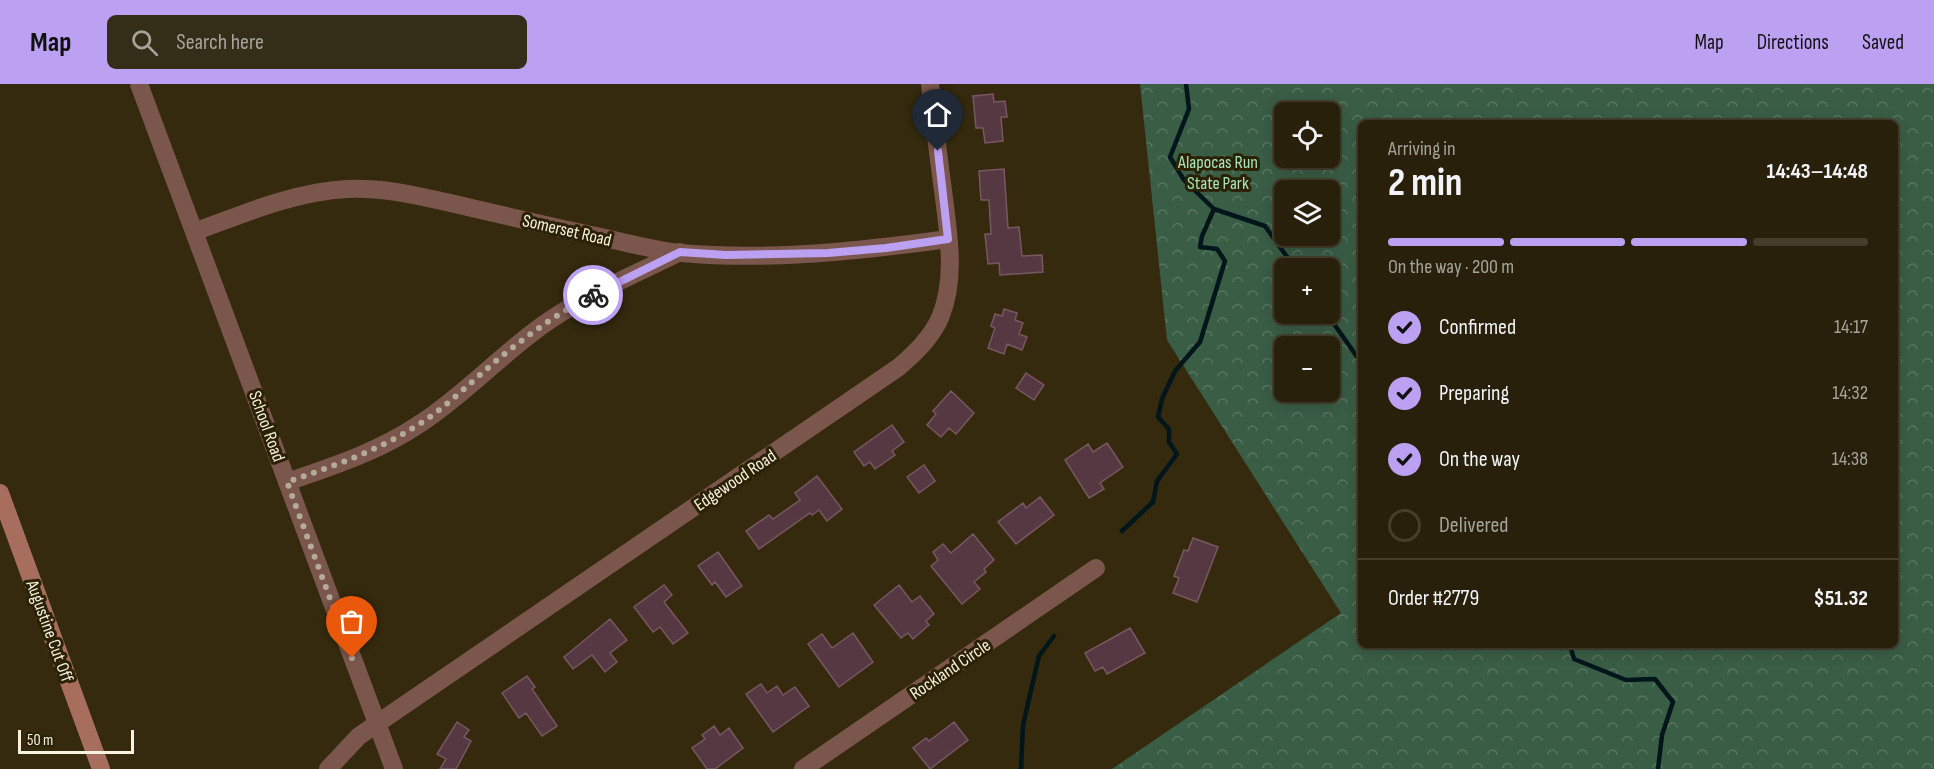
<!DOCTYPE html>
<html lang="en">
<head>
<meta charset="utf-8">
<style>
	:root { --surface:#28200a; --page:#342d18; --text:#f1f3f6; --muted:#a5a39c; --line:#443e2b; --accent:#bca0f2 }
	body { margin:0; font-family:"Sofia Sans Condensed",sans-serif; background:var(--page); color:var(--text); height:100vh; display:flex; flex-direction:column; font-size:22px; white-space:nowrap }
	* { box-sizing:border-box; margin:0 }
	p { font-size:20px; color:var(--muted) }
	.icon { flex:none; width:33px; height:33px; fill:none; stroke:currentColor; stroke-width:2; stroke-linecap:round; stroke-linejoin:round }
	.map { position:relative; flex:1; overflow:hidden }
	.sheet { position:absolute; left:1358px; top:36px; width:540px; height:528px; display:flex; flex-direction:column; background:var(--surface); border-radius:9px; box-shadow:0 3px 15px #0003,0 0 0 2px var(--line) }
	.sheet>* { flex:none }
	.tools { position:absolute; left:1274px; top:18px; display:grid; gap:12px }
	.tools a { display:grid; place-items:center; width:66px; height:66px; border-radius:9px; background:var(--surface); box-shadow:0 3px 15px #0003,0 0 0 2px var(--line); font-size:30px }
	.scale { position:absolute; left:18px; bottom:15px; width:116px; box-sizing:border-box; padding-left:6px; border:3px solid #f7f1e0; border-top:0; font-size:16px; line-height:21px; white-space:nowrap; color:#f7f1e0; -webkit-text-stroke:4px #2b2104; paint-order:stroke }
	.pin { position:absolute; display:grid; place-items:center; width:51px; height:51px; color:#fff; margin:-62px -26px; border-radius:50% 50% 50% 0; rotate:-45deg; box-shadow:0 0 6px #0007 }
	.pin .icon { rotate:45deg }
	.courier { position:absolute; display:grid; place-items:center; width:60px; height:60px; margin:-30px; border:4px solid #bca0f2; border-radius:50%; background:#fff; color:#222; box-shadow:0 2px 8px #0007 }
	.head em { font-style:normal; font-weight:700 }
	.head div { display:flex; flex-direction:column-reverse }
	.head { display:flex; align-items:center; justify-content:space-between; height:102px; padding:0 30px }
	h1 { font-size:39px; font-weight:700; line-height:45px }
	.bar { display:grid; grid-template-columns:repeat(4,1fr); gap:9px 6px; align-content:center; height:72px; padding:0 30px }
	.bar i { height:8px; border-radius:4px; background:var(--line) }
	.bar .current { background:var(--accent) }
	.bar p { grid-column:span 4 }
	.line { display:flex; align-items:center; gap:15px; padding:0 30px; border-top:2px solid var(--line) }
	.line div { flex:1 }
	ol { padding:0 30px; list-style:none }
	li { display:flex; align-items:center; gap:18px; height:66px }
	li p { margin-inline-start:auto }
	li .icon { padding:6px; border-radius:50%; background:var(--accent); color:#111; stroke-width:4 }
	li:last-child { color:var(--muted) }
	li i { width:33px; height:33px; border:3px solid var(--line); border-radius:50% }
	header { display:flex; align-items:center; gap:36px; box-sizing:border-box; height:84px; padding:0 30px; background:var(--accent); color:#111 }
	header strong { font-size:28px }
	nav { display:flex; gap:33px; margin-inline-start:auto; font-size:21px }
	.search { width:420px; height:54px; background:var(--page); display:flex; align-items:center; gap:15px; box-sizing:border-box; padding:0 21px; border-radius:9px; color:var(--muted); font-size:22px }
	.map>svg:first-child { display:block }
</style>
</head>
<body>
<header>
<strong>Map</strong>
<div class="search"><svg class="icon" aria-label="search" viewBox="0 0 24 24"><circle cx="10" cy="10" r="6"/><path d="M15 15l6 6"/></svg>Search here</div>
<nav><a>Map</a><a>Directions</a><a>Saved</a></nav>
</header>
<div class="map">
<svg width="1934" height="685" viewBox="0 0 1934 685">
	<defs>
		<pattern id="park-crowns" width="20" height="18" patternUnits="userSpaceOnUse" patternTransform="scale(1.5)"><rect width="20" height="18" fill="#3a5d46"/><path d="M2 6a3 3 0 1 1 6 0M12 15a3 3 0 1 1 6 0" fill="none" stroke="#577560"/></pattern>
	</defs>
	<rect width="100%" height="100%" fill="#352a0e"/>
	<path fill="url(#park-crowns)" fill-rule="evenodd" d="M1140 0H1934V685H1112L1341 529 1167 256ZM1284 28H1329V74H1284ZM1360 39H1894V561H1360ZM1284 106H1329V152H1284ZM1284 184H1329V230H1284ZM1284 262H1329V308H1284Z"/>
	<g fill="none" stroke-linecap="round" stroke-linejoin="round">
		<path stroke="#00161b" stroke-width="4.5" d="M1186 0 1189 25 1170 73 1184 96 1214 125 1265 142 1295 184
			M1327 230 1360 277
			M1122 447 1153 418 1157 397 1177 370 1169 358V345L1158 333 1162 315 1175 287 1200 258 1225 177 1217 165 1200 163 1202 152 1214 125
			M1570 561 1574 575 1626 596 1655 595 1673 618 1662 651 1658 685
			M1021 685 1023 641 1039 572 1054 552"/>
	</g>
	<path fill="#563842" stroke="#785762" stroke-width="1.5" d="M993 10 994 18 1005 17 1007 33H1001L1003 57 985 59 983 44H976L973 12Z
		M1004 85 1008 144 1019 143 1022 172 1042 171 1043 188 1000 191 999 179 988 180 985 150H991L989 116H981L979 87Z
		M1004 225 1017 229 1015 236 1023 239 1019 250 1027 253 1022 266 1007 260 1004 270 988 264 995 244 991 242 995 230 1002 232Z
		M1026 289 1044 301 1034 316 1016 304Z
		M951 307 974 329 956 350 949 344 941 353 927 341 936 330 933 327Z
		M892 341 904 358 892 367 895 371 875 385 870 378 864 382 854 368Z
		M1107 359 1123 383 1100 399 1104 405 1089 414 1065 376 1088 360 1093 368Z
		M924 381 935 397 919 409 907 393Z
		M817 392 842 425 827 437 819 426 812 431 810 429 759 465 746 447 769 431 773 435 800 416 795 409Z
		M1040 413 1054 431 1016 460 998 438 1023 419 1026 424Z
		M973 450 994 476 984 485 986 488 974 498 980 505 962 520 931 482 938 476 933 468 943 460 951 469Z
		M1193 454 1218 463 1197 518 1173 509 1179 494 1174 492 1184 466 1188 467Z
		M718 468 742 502 726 513 715 498 712 501 698 482Z
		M664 501 672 511 664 518 688 549 673 560 660 543 653 548 634 523Z
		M899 501 912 518 920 512 934 530 926 537 929 541 913 555 908 549 901 554 874 521Z
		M610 535 627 556 610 569 617 578 605 588 592 571 573 585 564 573Z
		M1130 544 1145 569 1107 590 1103 583 1095 587 1085 569Z
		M853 549 873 578 839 603 808 560 822 550 832 564Z
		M527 592 535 603 532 605 557 642 542 652 526 629 519 634 502 609Z
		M761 600 767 609 777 602 783 611 795 603 809 622 773 648 746 610Z
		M457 638 469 646 464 653 471 657 456 685H440L446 675 437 670Z
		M954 638 968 656 930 685 913 664 926 654 929 657Z
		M714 642 720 651 729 644 743 664 715 685H707L692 664 705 655 702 651Z"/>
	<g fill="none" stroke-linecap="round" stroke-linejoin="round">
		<path stroke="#7b564c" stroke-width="18" d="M139 0 394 685
			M194 148C243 130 293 108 347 105 385 103 422 113 459 121 506 132 553 143 601 153 627 159 654 166 681 169 770 177 860 167 948 155
			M287 398C334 382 380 367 421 339 467 309 504 267 550 236 590 209 636 190 680 168
			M328 685 359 652 899 283C915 269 931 254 940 234 957 193 948 148 943 106 938 71 934 35 930 0
			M803 685 1096 484"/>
		<path stroke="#a76d5d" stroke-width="18" d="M0 409 101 685"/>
	</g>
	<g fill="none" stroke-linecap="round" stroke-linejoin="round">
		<path stroke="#b3ab96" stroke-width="6" stroke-dasharray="0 10.8" d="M352 574 287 398C334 382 380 366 421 339 450 320 475 294 502 272 531 249 561 227 593 211"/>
		<path stroke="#bca0f2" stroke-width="8" d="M593 211 680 168 726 171 828 169 886 164 948 155 938 67"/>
	</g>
	<g text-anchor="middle" stroke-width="6" stroke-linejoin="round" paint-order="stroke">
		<g font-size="18" fill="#a5e4ba" stroke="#2b2104">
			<text x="1218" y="84">Alapocas Run<tspan x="1218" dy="21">State Park</tspan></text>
		</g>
		<g font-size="18" fill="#f7f1e0" stroke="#2b2104">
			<text transform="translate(567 146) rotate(13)" y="6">Somerset Road</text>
			<text transform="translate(267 342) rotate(70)" y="6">School Road</text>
			<text transform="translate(735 396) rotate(-34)" y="6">Edgewood Road</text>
			<text transform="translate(50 547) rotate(70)" y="6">Augustine Cut Off</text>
			<text transform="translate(950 585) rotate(-34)" y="6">Rockland Circle</text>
		</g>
	</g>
</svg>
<div class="tools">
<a><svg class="icon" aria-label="locate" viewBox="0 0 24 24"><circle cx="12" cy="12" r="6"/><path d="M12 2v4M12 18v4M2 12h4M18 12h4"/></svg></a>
<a><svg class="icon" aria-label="layers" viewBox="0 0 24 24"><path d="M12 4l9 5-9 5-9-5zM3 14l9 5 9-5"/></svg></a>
<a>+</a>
<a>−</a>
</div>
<div class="scale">50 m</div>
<div class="pin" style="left:352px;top:574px;background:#ea580c"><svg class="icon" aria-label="bag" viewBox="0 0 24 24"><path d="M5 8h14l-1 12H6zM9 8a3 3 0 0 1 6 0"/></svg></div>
<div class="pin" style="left:938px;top:67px;background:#1f2937"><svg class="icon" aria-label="home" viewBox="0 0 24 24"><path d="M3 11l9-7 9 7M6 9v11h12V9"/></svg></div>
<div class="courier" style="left:593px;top:211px"><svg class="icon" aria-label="bike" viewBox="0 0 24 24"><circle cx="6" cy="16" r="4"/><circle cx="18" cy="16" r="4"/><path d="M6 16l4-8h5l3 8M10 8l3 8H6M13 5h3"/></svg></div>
<section class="sheet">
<div class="head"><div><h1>2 min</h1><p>Arriving in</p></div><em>14:43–14:48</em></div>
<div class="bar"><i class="current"></i><i class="current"></i><i class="current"></i><i></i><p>On the way · 200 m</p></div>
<ol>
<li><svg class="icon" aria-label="check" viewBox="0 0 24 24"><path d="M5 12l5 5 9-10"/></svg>Confirmed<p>14:17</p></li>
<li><svg class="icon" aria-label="check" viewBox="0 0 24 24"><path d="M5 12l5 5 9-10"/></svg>Preparing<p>14:32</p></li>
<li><svg class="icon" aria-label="check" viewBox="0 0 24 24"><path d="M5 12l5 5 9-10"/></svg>On the way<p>14:38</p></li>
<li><i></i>Delivered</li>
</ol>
<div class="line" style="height:78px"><div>Order #2779</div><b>$51.32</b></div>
</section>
</div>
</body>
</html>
